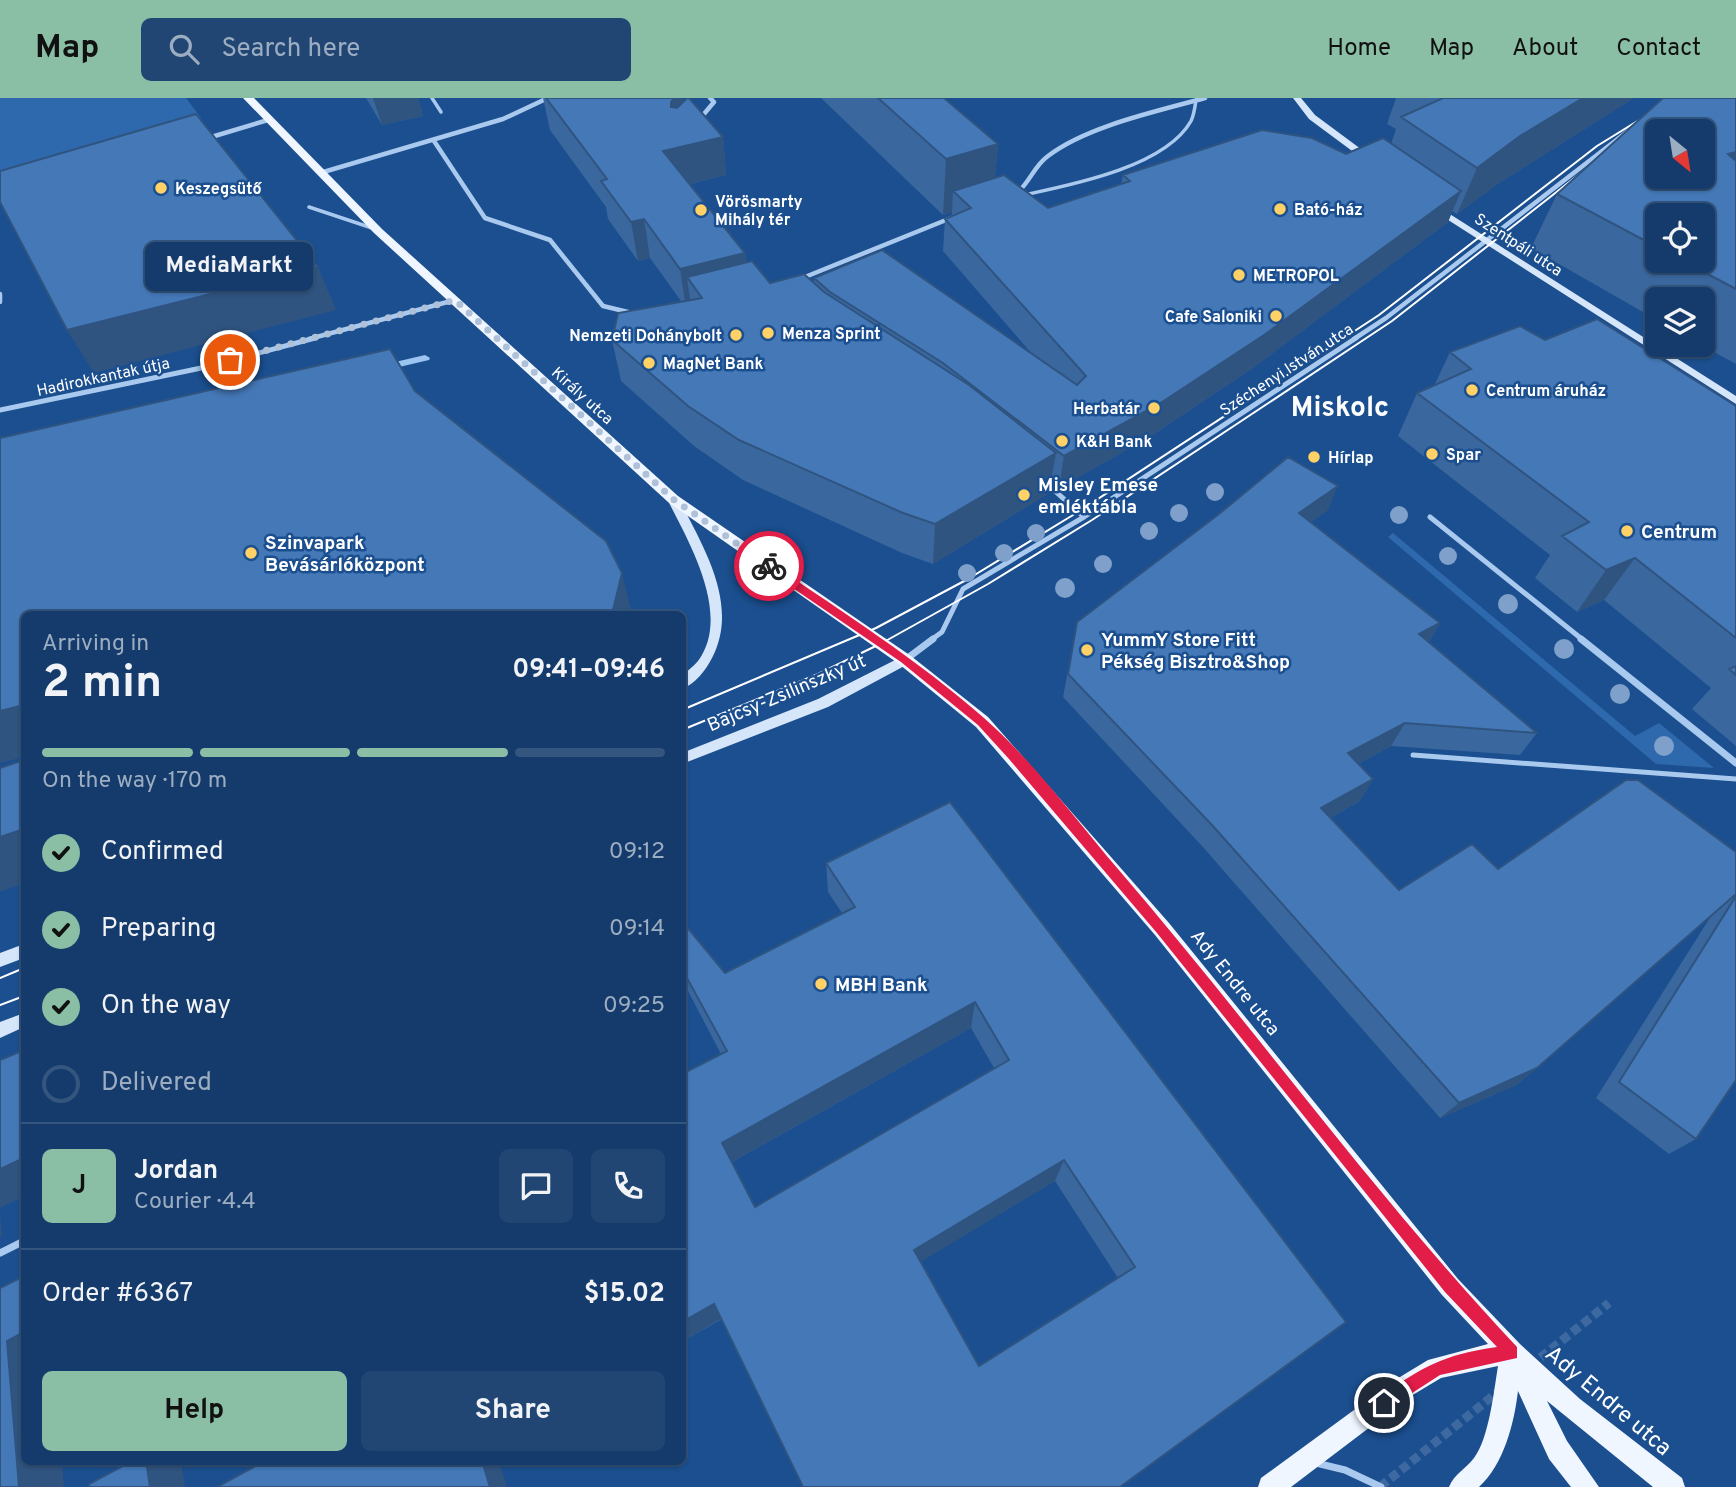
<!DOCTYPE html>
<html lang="en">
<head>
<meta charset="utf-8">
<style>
	:root { --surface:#143b6b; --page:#214673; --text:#f1f3f6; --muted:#9dadc1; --line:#33557e; --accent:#8abfa5 }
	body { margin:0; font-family:Overpass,sans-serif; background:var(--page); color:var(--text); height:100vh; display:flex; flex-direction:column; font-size:26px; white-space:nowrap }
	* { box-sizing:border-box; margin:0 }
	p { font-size:23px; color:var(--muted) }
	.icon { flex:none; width:38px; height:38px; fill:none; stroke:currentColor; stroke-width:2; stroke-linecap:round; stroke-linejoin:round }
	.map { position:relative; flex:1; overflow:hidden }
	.details { position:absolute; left:21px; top:513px; width:665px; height:854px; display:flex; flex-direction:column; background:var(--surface); border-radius:10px; box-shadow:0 2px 5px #0004,0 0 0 2px var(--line) }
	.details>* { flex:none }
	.needle { width:46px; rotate:150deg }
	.buttons { position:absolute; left:1645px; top:21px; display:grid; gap:14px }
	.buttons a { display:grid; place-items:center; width:70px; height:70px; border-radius:10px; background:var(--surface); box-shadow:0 2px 5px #0004,0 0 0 2px var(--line); font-size:35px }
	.pin { position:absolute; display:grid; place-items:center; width:60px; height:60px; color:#fff; margin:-30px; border:4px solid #fff; border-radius:50%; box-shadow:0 2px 7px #0007 }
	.courier { position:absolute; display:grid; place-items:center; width:70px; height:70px; margin:-35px; border:5px solid #e11d48; border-radius:50%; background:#fff; color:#222; box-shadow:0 2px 9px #0007 }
	.bubble { position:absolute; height:49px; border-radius:10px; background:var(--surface); box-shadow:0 2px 5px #0004,0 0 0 2px var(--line); font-size:23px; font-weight:700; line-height:49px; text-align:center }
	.overview em { font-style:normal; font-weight:700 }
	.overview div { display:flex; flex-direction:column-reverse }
	.overview { display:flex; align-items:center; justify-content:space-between; height:119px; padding:0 21px }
	h1 { font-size:46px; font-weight:700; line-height:52px }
	.bar { display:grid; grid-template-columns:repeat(4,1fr); gap:10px 7px; align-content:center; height:84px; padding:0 21px }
	.bar i { height:9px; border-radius:5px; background:var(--line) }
	.bar .on { background:var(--accent) }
	.bar p { grid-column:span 4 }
	.line { display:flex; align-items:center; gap:18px; padding:0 21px; border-top:2px solid var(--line) }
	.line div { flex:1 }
	.round { display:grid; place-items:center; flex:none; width:74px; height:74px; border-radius:10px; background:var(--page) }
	ol { padding:0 21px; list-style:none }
	li { display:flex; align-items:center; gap:21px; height:77px }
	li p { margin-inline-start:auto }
	li .icon { padding:7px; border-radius:50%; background:var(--accent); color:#111; stroke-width:4 }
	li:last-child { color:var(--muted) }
	li i { width:38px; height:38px; border:4px solid var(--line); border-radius:50% }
	.primary-button { display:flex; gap:14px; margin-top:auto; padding:14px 21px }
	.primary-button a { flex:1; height:80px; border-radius:10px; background:var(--accent); color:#111; font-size:28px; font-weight:700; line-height:80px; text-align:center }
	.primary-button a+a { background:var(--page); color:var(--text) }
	header { display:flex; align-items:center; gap:42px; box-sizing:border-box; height:98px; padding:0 35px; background:var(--accent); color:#111 }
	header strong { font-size:33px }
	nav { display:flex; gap:38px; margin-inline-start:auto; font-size:24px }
	.search { width:490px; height:63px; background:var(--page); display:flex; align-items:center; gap:18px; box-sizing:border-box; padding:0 24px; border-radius:10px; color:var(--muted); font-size:26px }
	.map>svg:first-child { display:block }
</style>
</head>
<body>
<header>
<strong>Map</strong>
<div class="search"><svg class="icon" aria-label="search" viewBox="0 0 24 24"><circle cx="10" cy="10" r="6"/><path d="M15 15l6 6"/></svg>Search here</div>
<nav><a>Home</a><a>Map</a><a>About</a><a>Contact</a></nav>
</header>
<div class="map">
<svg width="1736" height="1389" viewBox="0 0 1736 1389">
	<rect width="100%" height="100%" fill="#1b4f8f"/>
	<path fill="#2e69ad" d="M0 0H186L201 20 135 46 0 75Z
		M1393 435 1635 638 1659 625 1714 670 1656 666 1388 439Z"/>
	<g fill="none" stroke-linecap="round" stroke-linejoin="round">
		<path fill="#9cc4f0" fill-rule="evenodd" d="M425 257 430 260 429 262 382 273 377 270 378 268Z"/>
		<path stroke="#3d69a0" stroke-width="9" stroke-dasharray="9 4.5" stroke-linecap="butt" d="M1530 1268 1609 1205
			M1380 1389 1499 1293"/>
		<path stroke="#a9c9ee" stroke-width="3.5" d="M432 0 441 14
			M1024 97C1071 87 1165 69 1191 23 1194 17 1195 9 1196 2
			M309 109 372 130"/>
		<path stroke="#a9c9ee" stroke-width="5" d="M1413 657 1736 681"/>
		<path stroke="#a9c9ee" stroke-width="7" d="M0 1155 24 1143
			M1316 1365 1345 1372 1381 1389"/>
		<path stroke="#a9c9ee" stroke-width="4.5" d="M699 22 714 4 710 0
			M208 40 268 22
			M434 43 485 120 550 142 603 208 632 215
			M320 75 503 21 548 0
			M1017 95C1030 84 1034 68 1048 58 1087 28 1158 13 1205 0
			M800 181 951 120
			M0 196V204
			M309 241 455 202
			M1354 241 1386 220 1628 33"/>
		<path stroke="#a9c9ee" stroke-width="5" d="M0 312 206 269 315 240
			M1045 384 1084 419
			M1430 419 1583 542
			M931 542 942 534 963 491 1084 419 1356 240"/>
		<path stroke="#a9c9ee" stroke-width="7" d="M1581 541 1736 665
			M905 562 933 541"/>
		<path fill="#d6e6fa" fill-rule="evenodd" d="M1293 0H1301L1315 17 1373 60V64H1367L1309 21Z
			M1434 106 1736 298V306L1431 111V107Z
			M673 397 679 401C703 449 740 506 712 560 706 572 695 586 682 591V578C687 573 694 568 698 563 732 517 689 444 667 401Z
			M905 557 911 562 910 565 828 609 682 666V655L818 601Z
			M24 846V860L0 869V855Z
			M24 915V929L0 940V924Z"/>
		<path fill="#f0f6ff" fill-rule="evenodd" d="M243 0H254L382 131 678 398 911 558 988 619 1169 825 1458 1181 1520 1246 1580 1301 1682 1380 1685 1389H1653L1547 1303 1567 1343 1599 1389H1571L1549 1361 1518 1293C1514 1326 1504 1366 1479 1389H1449C1454 1376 1466 1371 1474 1360 1489 1341 1494 1292 1498 1268L1441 1280 1411 1298 1291 1389H1258L1261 1380 1395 1282 1428 1262 1488 1246 1442 1197 1155 837 976 629 899 566 668 404 374 135Z"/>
		<path stroke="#fff" stroke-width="2" d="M682 612 876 530 968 481 1078 414 1379 217 1597 48 1675 0
			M682 632 818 576 882 545 988 486 1092 422 1392 223 1591 67
			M0 880 24 870
			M0 907 24 898"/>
	</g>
	<g fill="#7ea0ca">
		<circle cx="1215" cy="394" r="9"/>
		<circle cx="1179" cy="415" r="9"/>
		<circle cx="1399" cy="417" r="9"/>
		<circle cx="1149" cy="433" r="9"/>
		<circle cx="1036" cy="435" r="9"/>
		<circle cx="1004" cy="455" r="9"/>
		<circle cx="1448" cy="458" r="9"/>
		<circle cx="1103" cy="466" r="9"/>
		<circle cx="967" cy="475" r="9"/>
		<circle cx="1065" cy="490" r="10"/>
		<circle cx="1508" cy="506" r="10"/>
		<circle cx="1564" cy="551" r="10"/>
		<circle cx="1620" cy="596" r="10"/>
		<circle cx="1664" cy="648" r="10"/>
	</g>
	<path fill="#3a679d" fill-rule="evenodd" d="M366 0H418L423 18 382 27Z
		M543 0H682L683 4 723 39 726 77 690 86 745 155 746 164 770 185H814V180L1032 256 943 153 945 121 951 119 952 114 943 117 821 0H944L998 46 995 80 1048 110 1121 86 1123 77 1346 56 1391 46 1396 31 1387 26 1396 0H1634L1499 85 1457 116 1452 113 1448 124 1254 269 1151 338 1059 390 1051 384 1049 395 933 466 902 455 743 382 694 348 621 283 612 242 681 203 650 160 638 163 608 121 606 109 550 32Z
		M1736 0V266L1701 247H1703V201H1657V222L1531 150 1557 96ZM1657 117 1703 163H1657Z
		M1545 242 1736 308V648L1692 611 1711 590 1604 502 1577 514 1535 480 1550 457 1398 338 1417 295 1434 288 1450 254Z
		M1328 412 1311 424 1440 525 1429 544 1537 635 1520 657 1391 648 1358 666 1373 681 1360 703 1330 720 1399 792 1498 771 1736 754V982L1696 1041 1669 1056 1596 1000 1711 818 1537 970 1516 987 1440 1020 1202 748 1063 599 1077 524Z
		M826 765 1346 1224 1120 1389 722 1221 685 1242 721 956 688 893 682 896V823L725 875 842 815 828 794ZM971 930 994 970 755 1109 732 1064ZM1055 1083 1118 1180 979 1268 921 1163Z"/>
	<path fill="#305480" d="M373 0H418L423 18 382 27Z
		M674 0H682L686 29 676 41 671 4Z
		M1583 0H1634L1499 85 1457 116 1477 70 1520 38Z
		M723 39 726 77 669 91 663 53Z
		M998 46 993 101 953 93 952 114 943 117 946 61Z
		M1736 54V100L1728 56Z
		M1461 93 1448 124 1254 269 1151 338 1059 390 1064 358Z
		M644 121 650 160 638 163 631 124Z
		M745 155 749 195 687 179 691 209 686 210 680 171Z
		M318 169 336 212 94 275 67 232Z
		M1056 355 1049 395 933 466 935 426Z
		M1338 388 1328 412 1290 439 1299 415Z
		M1635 460 1604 502 1577 514 1606 472Z
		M622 475 632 516H612Z
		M1440 525 1426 549 1419 536Z
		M24 607V659L0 665V613Z
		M1405 625 1391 648 1336 678 1348 655Z
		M1373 681 1360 703 1308 732 1321 710Z
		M24 731V785L0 794V739Z
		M682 874 688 893 682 896Z
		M975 904 971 930 728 1066 722 1045Z
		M1537 970 1516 987 1440 1020 1459 1005Z
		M24 1060V1098L0 1110V1071Z
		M1064 1062 1055 1083 912 1169 914 1152Z
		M0 1116 2 1138 0 1139Z
		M714 1206 722 1220 685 1242 682 1238V1224Z
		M24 1234V1363H62L64 1389H19L7 1243Z
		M146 1363 181 1364 185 1389H150Z
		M482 1363H499L507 1389H490Z"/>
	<path fill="#4478b7" stroke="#305480" stroke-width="2" fill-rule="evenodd" d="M546 0H674L671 4V9L677 10 687 0H689L723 39 663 53 745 155 680 171 644 121 631 124 601 83 607 81Z
		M878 0H944L998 46 946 61Z
		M1442 0H1583L1520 38 1477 70 1401 19 1443 0Z
		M1663 0H1736V54L1728 56 1736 63V191L1683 163H1703V117H1657V149L1557 96ZM1657 33H1703V79H1657Z
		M196 16 318 169 67 232 0 104V73Z
		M1262 32 1312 40 1346 56 1383 40 1461 93 1264 237 1159 306 1064 358 943 265 830 194 814 180 882 152 1077 287 1086 278 945 121 971 110 953 93 1004 77 1048 110 1130 83 1123 77Z
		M752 163 770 185 804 176 824 194 969 287 1056 355 935 426 903 415 739 342 688 308 612 242 618 215 702 200 687 179Z
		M1597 221 1736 308V540L1635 460 1606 472 1562 438 1589 424 1417 295 1471 271 1450 254 1520 228 1545 242Z
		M390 251 415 293 606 443 622 475 612 516H24V607L0 613V340Z
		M1288 359 1338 388 1299 415 1440 525 1419 536 1537 635 1405 625 1348 655 1373 681 1321 710 1399 792 1472 746 1498 771 1626 682H1638L1736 754V796L1537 970 1459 1005 1212 727 1068 576 1077 524 1219 416Z
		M1736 568V577L1729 571Z
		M24 662V731L0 739V670Z
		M950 704 1346 1224 1120 1389H803L714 1206 682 1224V976L727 953 682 871V823L725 875 855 809 826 765ZM975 904 1009 962 755 1109 722 1045ZM1064 1062 1135 1169 979 1268 914 1152Z
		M1736 798V982L1696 1041 1619 984Z
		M24 952V1060L0 1071V962Z
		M24 1178V1234L7 1243 19 1389H0V1190Z
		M132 1363H146L150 1389H89V1386Z
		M265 1363H482L490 1389H217Z"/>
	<path fill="#e11d48" d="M765 466H772C844 515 918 562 984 620 1034 664 1075 721 1118 771 1253 928 1375 1098 1517 1249V1260L1440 1277 1389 1310H1378V1299C1424 1269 1441 1257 1497 1249L1445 1194 1157 835 1009 661 978 627 901 564 765 471Z"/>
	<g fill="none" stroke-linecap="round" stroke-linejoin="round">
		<path stroke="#afc1d8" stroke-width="7" stroke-dasharray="0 12.6" d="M230 262 455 202 673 401 769 468"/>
	</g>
	<g fill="#ffd166" stroke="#1b4f8f" stroke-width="2.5">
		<circle cx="161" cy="90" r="7"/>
		<circle cx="1280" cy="111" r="7"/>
		<circle cx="701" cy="112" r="7"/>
		<circle cx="1239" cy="177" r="7"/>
		<circle cx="1276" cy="218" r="7"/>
		<circle cx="768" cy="235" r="7"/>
		<circle cx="736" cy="237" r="7"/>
		<circle cx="649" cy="265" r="7"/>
		<circle cx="1472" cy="292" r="7"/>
		<circle cx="1154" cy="310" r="7"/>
		<circle cx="1062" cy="343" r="7"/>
		<circle cx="1432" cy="356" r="7"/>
		<circle cx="1314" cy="359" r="7"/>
		<circle cx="1024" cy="397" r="7"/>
		<circle cx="1627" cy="433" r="7"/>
		<circle cx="251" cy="455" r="7"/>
		<circle cx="1087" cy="552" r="7"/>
		<circle cx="821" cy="886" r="7"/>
	</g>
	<g text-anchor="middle" stroke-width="5" stroke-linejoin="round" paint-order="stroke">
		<g font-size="16" font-weight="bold" fill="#fff" stroke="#1b4f8f" text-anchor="start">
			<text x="175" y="96">Keszegsütő</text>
			<text x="715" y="109">Vörösmarty<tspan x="715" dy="18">Mihály tér</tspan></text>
			<text x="1294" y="117">Bató-ház</text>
			<text x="1253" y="183">METROPOL</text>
			<text x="1262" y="224" text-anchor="end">Cafe Saloniki</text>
			<text x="782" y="241">Menza Sprint</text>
			<text x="722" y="243" text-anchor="end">Nemzeti Dohánybolt</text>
			<text x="663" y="271">MagNet Bank</text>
			<text x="1486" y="298">Centrum áruház</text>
			<text x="1140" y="316" text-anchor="end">Herbatár</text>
			<text x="1076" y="349">K&amp;H Bank</text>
			<text x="1446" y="362">Spar</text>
			<text x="1328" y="365">Hírlap</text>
		</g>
		<g font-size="16" fill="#fff" stroke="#1b4f8f">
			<text transform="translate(1519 146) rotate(33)" y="6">Szentpáli utca</text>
			<text transform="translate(1286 271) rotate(-33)" y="6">Széchenyi István utca</text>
			<text transform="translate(103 278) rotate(-12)" y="6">Hadirokkantak útja</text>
			<text transform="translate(583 297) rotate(42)" y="6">Király utca</text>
		</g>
		<g font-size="19" font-weight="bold" fill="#fff" stroke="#1b4f8f" text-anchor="start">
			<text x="1038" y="393">Misley Emese<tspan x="1038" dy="22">emléktábla</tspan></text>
			<text x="1641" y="440">Centrum</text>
			<text x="265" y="451">Szinvapark<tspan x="265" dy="22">Bevásárlóközpont</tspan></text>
			<text x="1101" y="548">YummY Store Fitt<tspan x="1101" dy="22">Pékség Bisztro&amp;Shop</tspan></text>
			<text x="835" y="893">MBH Bank</text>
		</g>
		<g font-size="19" fill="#fff" stroke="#1b4f8f">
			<text transform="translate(786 594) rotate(-23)" y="7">Bajcsy-Zsilinszky út</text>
			<text transform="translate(1236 884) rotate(51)" y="7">Ady Endre utca</text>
		</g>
		<g font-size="23" fill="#fff" stroke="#1b4f8f">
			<text transform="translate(1609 1302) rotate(40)" y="8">Ady Endre utca</text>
		</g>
		<g font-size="28" font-weight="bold" fill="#fff" stroke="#1b4f8f">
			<text x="1340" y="318">Miskolc</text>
		</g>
	</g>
</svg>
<div class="buttons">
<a><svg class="needle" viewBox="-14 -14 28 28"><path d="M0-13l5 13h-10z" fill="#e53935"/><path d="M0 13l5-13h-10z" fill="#9dadc1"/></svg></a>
<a><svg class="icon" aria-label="locate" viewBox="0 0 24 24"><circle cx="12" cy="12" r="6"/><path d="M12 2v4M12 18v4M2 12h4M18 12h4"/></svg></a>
<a><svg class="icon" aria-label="layers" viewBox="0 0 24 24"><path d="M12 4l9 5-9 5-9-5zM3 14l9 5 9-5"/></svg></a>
</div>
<div class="pin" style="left:230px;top:262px;background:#ea580c"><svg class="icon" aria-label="bag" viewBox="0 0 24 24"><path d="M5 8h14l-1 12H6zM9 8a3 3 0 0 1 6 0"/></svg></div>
<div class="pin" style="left:1384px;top:1305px;background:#1f2937"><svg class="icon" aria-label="home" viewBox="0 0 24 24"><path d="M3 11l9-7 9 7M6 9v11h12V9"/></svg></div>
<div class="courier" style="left:769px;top:468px"><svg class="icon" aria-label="bike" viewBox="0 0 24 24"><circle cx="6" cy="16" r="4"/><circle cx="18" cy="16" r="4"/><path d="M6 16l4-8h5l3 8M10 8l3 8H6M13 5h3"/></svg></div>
<div class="bubble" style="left:145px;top:144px;width:168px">MediaMarkt</div>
<section class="details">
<div class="overview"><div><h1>2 min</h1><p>Arriving in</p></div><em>09:41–09:46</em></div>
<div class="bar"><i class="on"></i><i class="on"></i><i class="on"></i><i></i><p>On the way · 170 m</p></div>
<ol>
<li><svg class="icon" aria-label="check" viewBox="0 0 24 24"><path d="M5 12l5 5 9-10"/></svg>Confirmed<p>09:12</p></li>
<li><svg class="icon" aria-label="check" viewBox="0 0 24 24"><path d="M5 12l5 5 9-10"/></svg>Preparing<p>09:14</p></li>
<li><svg class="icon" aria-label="check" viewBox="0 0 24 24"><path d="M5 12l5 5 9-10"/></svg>On the way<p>09:25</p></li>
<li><i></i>Delivered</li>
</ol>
<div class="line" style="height:126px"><b class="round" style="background:var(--accent);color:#111">J</b><div><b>Jordan</b><p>Courier · 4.4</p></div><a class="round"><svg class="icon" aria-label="chat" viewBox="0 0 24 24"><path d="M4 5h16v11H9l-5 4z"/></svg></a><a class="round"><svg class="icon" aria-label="phone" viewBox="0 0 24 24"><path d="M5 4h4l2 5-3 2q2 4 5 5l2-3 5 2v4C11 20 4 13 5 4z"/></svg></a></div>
<div class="line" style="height:91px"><div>Order #6367</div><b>$15.02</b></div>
<div class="primary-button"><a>Help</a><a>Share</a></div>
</section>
</div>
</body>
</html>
